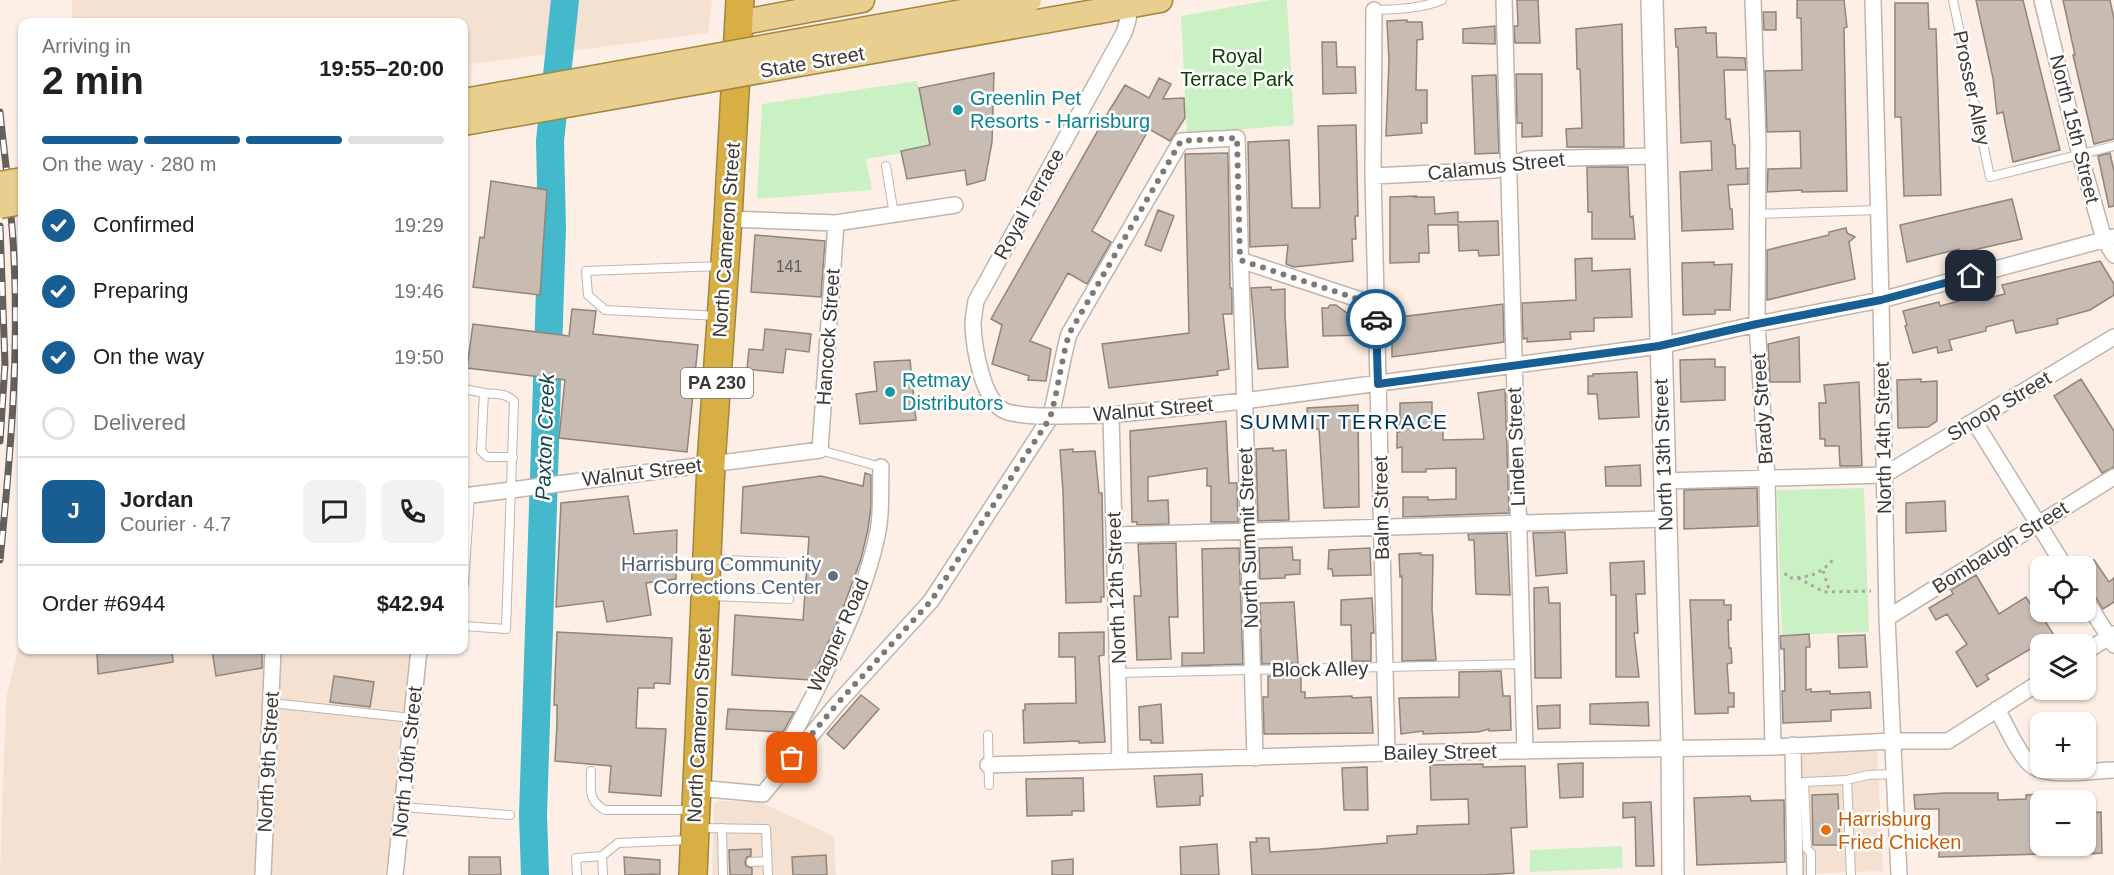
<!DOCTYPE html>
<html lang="en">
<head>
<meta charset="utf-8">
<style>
	:root { --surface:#fff; --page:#f2f2f2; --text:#202124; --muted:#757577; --line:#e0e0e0; --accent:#195e93 }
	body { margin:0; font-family:Helvetica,sans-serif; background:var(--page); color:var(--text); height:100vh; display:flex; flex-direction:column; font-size:22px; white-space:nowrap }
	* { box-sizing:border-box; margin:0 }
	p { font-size:20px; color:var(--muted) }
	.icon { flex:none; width:33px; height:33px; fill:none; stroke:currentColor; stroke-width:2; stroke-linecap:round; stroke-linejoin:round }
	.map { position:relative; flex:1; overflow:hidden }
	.drawer { position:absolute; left:18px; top:18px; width:450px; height:636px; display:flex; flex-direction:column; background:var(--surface); border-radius:12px; box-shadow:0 2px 4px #0004 }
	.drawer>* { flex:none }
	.tools { position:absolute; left:2030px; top:556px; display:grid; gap:12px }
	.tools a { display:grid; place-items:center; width:66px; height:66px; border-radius:12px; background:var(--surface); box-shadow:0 2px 4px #0004; font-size:30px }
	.pin { position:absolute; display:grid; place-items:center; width:51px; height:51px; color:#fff; margin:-26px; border-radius:12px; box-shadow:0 3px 9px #0006 }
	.courier { position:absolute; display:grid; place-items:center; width:60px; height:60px; margin:-30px; border:4px solid #195e93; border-radius:50%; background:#fff; color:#222; box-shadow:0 2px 8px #0007 }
	.head em { font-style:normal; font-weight:700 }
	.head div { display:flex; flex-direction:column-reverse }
	.head { display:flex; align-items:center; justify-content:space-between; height:102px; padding:0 24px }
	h1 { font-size:39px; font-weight:700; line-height:45px }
	.bar { display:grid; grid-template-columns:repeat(4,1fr); gap:9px 6px; align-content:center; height:72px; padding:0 24px }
	.bar i { height:8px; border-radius:4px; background:var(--line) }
	.bar .on { background:var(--accent) }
	.bar p { grid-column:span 4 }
	.line { display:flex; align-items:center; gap:15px; padding:0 24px; border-top:2px solid var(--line) }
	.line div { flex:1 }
	.round { display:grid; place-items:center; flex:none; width:63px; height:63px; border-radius:12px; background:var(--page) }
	ol { padding:0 24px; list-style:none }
	li { display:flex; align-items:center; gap:18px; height:66px }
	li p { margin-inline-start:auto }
	li .icon { padding:6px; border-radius:50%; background:var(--accent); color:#fff; stroke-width:4 }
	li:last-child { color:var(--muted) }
	li i { width:33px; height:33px; border:3px solid var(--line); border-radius:50% }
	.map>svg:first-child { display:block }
</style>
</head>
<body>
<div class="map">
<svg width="2114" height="875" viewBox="0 0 2114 875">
	<rect width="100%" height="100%" fill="#fdefe5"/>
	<path fill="#f5e1d2" d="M72 0H712L708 33 472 64 464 215V22H72Z
		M22 632V650H419L412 718 385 875H0L6 699Z
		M1877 747 1883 871 1799 874 1795 748Z
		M717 801 760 802 834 836 836 875H712L714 804Z"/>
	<path fill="#caf1c4" d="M1270 0H1287L1294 125 1187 134 1181 16Z
		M917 81 930 145 902 150V153L866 159 872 190 757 199 762 104Z
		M1864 488 1869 632 1782 635 1777 490Z
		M1622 846 1623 868 1530 872V850Z"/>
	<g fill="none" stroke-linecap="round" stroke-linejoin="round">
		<path stroke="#43b9cb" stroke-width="28" d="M535 875 533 815 552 228 550 141 565 0"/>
	</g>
	<path fill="#c8bbb2" stroke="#90847b" stroke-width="1.5" d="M1517 0H1538L1540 43H1515L1514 26H1518Z
		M1797 0H1844L1847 27 1844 28 1847 191 1802 192V190L1767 192 1768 169 1801 168 1800 131 1767 132 1765 71 1802 70 1801 18H1797Z
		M1976 0H2023L2060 150 2013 162 2003 112 1997 114 1993 78Z
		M2063 0H2110L2114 19V139L2094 144 2073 55H2075Z
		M1895 3H1928L1929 29H1936L1941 195 1904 196 1901 117H1895Z
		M1763 12H1776V30H1764Z
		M1407 20V22H1422L1423 39 1417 40 1416 90H1427V123H1421L1422 133 1386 136 1389 61 1387 21Z
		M1622 24 1624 147H1567L1566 129 1582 128 1580 69H1577L1576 29Z
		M1495 26V44L1463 43V29Z
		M1706 27V33H1716L1717 57 1745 58 1746 70H1724L1726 119H1730L1733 145H1735L1736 169 1748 168V184L1728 185 1730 209H1732L1733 229 1682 231 1680 172 1712 170 1711 141 1681 143 1678 47H1676L1675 29Z
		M1322 42H1336L1337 67H1355L1356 93 1323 94Z
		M994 73 992 142 985 180 967 185 965 170 907 179 901 151 930 145 919 88Z
		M1516 74H1542V136L1522 137V123H1517Z
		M1496 75 1499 153 1475 154 1472 76Z
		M1159 78 1171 84 1163 99 1184 98 1185 118 1170 141 1149 129 1092 231 1111 242 1087 284 1068 273 1030 341 1051 349 1046 381 1028 380 1029 376 992 364 1002 325 991 319 1109 111 1125 85 1149 98Z
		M1356 125 1358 216H1355L1356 239H1352L1353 261 1294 267 1286 264 1288 245 1250 247 1248 142 1289 140 1292 208H1320L1318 126Z
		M1228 153 1230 288H1232V314H1223L1229 369 1217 371 1218 375 1109 388 1102 344 1189 333 1185 154Z
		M2110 153 2114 171V206L2109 207 2098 156Z
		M1587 167H1628L1630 217 1633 216 1635 239H1592V212H1588Z
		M491 181 547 190 540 295 473 287 480 237 484 238Z
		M1416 196 1415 197H1434L1435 214 1458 212V222L1498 221 1499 255 1479 256 1478 250 1459 251 1458 225H1428L1429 253H1419V262L1390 263V197Z
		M2012 199 2022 239 1960 253 1959 249 1907 262 1900 225Z
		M1158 210 1174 216 1161 251 1145 245Z
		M1846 228 1847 233 1855 237 1849 242 1855 279 1767 300V250L1829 235V232Z
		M755 235 825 241 821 297 751 292Z
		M1592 258V271L1630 269 1632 317 1594 318V331L1570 332 1571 339 1527 342V338L1523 339 1522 303 1576 300 1575 259Z
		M2100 261 2114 284V295L2090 310 2057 319 2058 324 2016 333 2013 320 1986 327V331L1949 340 1952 350 1938 353 1937 347 1913 353 1905 326 1907 325 1903 311 1939 302 1940 306 1978 296 1979 300 2005 294 2002 285Z
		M1714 262V265L1732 264 1730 310H1715V314L1683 315 1682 263Z
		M1271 287V290L1285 289V315L1288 367 1258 369 1251 288Z
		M1503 304 1504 342 1392 357V318Z
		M1330 305H1336L1347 313 1362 312 1363 335 1323 336 1322 308H1328Z
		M572 309 596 311 593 334 698 345 687 452 559 438 565 380 467 368 473 324 569 336Z
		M765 329 811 334 809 352 786 349 783 373 747 369 749 349 763 350Z
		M1799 337 1800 382H1770L1768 344Z
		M1715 359V367H1725V400L1681 402 1680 360Z
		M910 360 916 420 860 424 856 394 877 391 874 362Z
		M1637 372 1639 417 1599 419 1597 394H1588V376H1593V374Z
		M1921 379V382L1937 381V421L1928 427 1898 428 1897 380Z
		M2081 379 2114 431V467L2102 473 2054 396Z
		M1859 382 1862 466H1840L1839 446H1825V439H1820L1819 403H1826L1824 385Z
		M1505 389 1509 513 1403 517V497H1428V500L1456 499V468L1426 469V472H1402V447L1397 448V432H1400V403L1432 402V428H1443V440L1484 439 1478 393Z
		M1358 405 1359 507 1324 508 1319 429H1315V421L1307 422V408Z
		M1226 421 1229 483H1237L1238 522H1211V486H1207V468L1148 477V501L1168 500 1169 524 1137 525V522H1132L1130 431Z
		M1273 448V451L1286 450 1289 520 1258 521 1256 449Z
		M1073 449V452L1095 451 1099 493H1102L1104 597H1101V602L1066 603 1063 491 1060 450Z
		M1640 465 1641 486H1606L1605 467Z
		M865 473 871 475V507L868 529 861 559 839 619 811 680 732 675 735 615 803 620 809 537 741 533 743 487 821 476 863 486Z
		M1757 488 1758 526 1684 529V490Z
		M628 496 634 534 677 530 676 579 646 583 651 615 607 622 603 601 556 607 561 503Z
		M1945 501 1946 531 1906 533V503Z
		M1565 532 1567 573 1536 576 1533 533Z
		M1507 533 1510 595 1476 594 1474 540H1469L1468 534Z
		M1176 543 1178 617H1169L1171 659 1137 660 1134 596H1141L1138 544Z
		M1292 547 1293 560H1300V574L1285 575V578L1260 579 1259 548Z
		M1239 548 1243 664 1182 666V653H1204L1202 549Z
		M1370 548 1371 575 1333 576 1332 569H1328L1329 550Z
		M1421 553V555H1433L1432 609 1436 660 1402 661V576L1400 577 1399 554Z
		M2094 560 2109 582 2114 578V602L2103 609 2093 593 2085 589V567H2082Z
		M1644 561 1645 594H1636L1638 633H1634L1639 677H1616V595H1611L1610 563Z
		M1976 575 1999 614 2026 597 2039 617 2041 615 2054 635 1986 675 1989 679 1977 687 1956 652 1967 644 1947 614 1936 620 1929 608 1953 594 1951 590Z
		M1548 587 1549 603H1560L1561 678H1535L1534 588Z
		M1372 598 1374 633H1371V661H1352L1351 625H1341V600Z
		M1690 600H1724V605H1731V620H1728L1729 648H1731L1732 663 1727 664 1729 693H1734V707H1728V713L1695 714Z
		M1294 602 1298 663 1262 664 1260 603Z
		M557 632 672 638 670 684 654 683V688H638L636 728 666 729 661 796 609 792 611 766 555 761 557 723V705H554L555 676Z
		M1104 632V655L1099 656 1105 742 1079 743V741L1024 743 1023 710H1025V704L1076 703 1075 657H1059V633Z
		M1809 634 1810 647H1806V690L1811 689V692L1830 691V694L1870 692 1871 708 1831 710V721L1783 723 1782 691H1785L1784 649H1781L1780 636Z
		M1865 635 1867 667 1839 668 1838 636Z
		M97 650H172L173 662 98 674Z
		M212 650H262V668L216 676Z
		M1501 671 1503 696H1510L1511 730 1489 731V729L1478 732 1423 734V731L1401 734 1399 698 1459 697V672Z
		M1301 675V692H1305V698L1352 696V698L1371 697 1373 733 1264 734 1263 697H1268V676Z
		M334 676 374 682 370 707 330 702Z
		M861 695 879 709 844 749 827 734Z
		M1648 702 1649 726 1590 724V704Z
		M1161 704 1163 743H1151V740H1140L1139 707Z
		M1560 705V728L1538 729 1537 706Z
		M728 709 794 712 783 732 726 729Z
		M1583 763V797L1560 798 1558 764Z
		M1483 764V767L1525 766 1527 827 1511 828 1514 873 1483 875H1252L1250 842H1257L1256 838H1269L1270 852 1320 849 1387 843V836L1417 834V826L1469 824 1468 799 1431 800 1430 765Z
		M1367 767 1368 810H1344L1342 768Z
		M1202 774 1203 796H1200V805L1157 807 1154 776Z
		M1083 778 1084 811H1072V815L1027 816 1026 779Z
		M1946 793H1998V800L2026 799V795L2040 794V854L1939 857V809H1915L1914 795Z
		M1838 794 1840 845H1813L1812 795Z
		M1750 796 1751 801 1784 800 1785 862 1697 865 1694 798Z
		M1651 802 1654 866H1636L1635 817 1623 818V803Z
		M2101 812 2102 853 2087 854 2086 813Z
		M1217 844 1219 875H1181L1180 847Z
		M751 849V856L747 857 745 862 746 866 752 868V875H730L729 850Z
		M826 855 827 875H793L792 857Z
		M469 857H500L501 875H469Z
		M624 857 660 860V874L625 875Z
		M1073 859V875H1052V861Z"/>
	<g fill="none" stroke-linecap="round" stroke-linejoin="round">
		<g stroke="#c1b5ab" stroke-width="10">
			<path id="lane" d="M1953 0 1990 177 2114 146
				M1374 10C1397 9 1420 9 1442 0
				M886 166 894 215
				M1758 214 1879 210
				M718 316 605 310 588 295 586 271 720 266
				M464 389 484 393
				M820 450 881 467
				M711 559 791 563
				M464 584 470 495
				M710 596 789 599
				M464 626 506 629C509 553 512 477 514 401 506 393 495 394 484 393L481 451 487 457H513
				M1118 673 1522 664
				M271 703 412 718
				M988 735 989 785
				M591 771C591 789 587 800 605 810H691
				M1847 780 1851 875
				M402 807 510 815
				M699 828 766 829 768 875
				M722 828 723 875
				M602 856 603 875
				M751 862 767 861
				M577 875 576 858 602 856 618 843 690 840
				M1811 875V853L1807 849 1804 782 1847 780 1868 775 1894 774"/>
		</g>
		<g stroke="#c1b5ab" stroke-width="18">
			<path id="street" d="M1504 0 1525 751
				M1753 0 1758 143 1757 324 1767 480 1773 747
				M1873 0 1881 300 1887 618 1899 875
				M2042 0 2080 155 2104 239 2114 255
				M1374 10 1373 176 1387 753
				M1373 176 1496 170 1527 159 1655 156
				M728 219 836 223 955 205
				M1240 260 1376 305
				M1111 415 1120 761
				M1038 416C1028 415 1014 415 1005 411 982 401 974 347 973 325 973 317 975 309 976 301L1124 33 1128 20 1130 0
				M1060 416 1111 415 1244 401 1659 346 1757 324 1881 300 2114 237
				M1974 421 2065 567
				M1664 481 1884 475 2114 337
				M464 496 820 450 836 223
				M1114 535 1665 519
				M2085 599 2114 645
				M1887 618 2114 477
				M2085 652 2114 634
				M1997 709C2006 725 2018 754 2031 765 2048 779 2093 770 2114 770
				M1793 745 1795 875
				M988 765 1387 753 1773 747 1892 741H1948L2040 682
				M775 770C812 696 862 613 878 531 882 511 880 487 881 467
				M697 788 763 794 837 704 931 601 1050 418C1058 390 1061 362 1069 334L1181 141 1237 138 1255 758
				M263 875 273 650
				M395 875 419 650"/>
		</g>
		<g stroke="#c1b5ab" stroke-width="24">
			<path id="secondary" d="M1652 0 1672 747 1673 875"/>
		</g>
		<g stroke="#a2863f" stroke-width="27">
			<path id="primary" d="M1100 11 1160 0
				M738 23 862 0"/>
		</g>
		<g stroke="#a2863f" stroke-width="30">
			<path id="highway" d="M693 875 711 464 728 219 740 0"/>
		</g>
		<path stroke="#aea49d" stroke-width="3" stroke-dasharray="3 4.5" stroke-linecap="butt" d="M1823 571 1830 592
			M1785 573 1788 578C1810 577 1818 576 1834 559
			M1798 578 1824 592 1871 591"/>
		<use href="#lane" stroke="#fff" stroke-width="8"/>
		<use href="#street" stroke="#fff" stroke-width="15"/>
		<use href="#secondary" stroke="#fff" stroke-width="21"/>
		<use href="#primary" stroke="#e8cf8f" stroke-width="24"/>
		<use href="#highway" stroke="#d8af45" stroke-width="27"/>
		<g stroke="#665f5a" stroke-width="7">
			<path id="rail" d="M0 112C5 161 12 210 14 258 19 359 10 460 0 560
				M0 226 5 364 0 441"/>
		</g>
		<use href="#rail" stroke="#fff" stroke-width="4.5" stroke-dasharray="14" stroke-linecap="butt"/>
		<g stroke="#c1b5ab" stroke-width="18" stroke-linecap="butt">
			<path id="street-bridge" d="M1038 416H1060"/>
		</g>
		<g stroke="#a2863f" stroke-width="27" stroke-linecap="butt">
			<path id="primary-bridge" d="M464 101 1029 0
				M464 123 1100 11
				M0 184 22 180
				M0 206 22 202"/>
		</g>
		<use href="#street-bridge" stroke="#fff" stroke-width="15"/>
		<use href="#primary-bridge" stroke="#e8cf8f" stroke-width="24"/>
	</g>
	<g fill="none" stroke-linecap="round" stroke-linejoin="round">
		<path stroke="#817973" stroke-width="6" stroke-dasharray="0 10.8" d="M792 758 837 704 931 601 1050 418C1058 390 1061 362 1069 334L1181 141 1237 138 1240 260 1376 305V319"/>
		<path stroke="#195e93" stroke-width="8" d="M1376 319 1378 384 1659 346 1757 324 1881 300 1971 276"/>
	</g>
	<g fill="#0f9aa8" stroke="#fff" stroke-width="2">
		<circle cx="958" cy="110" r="6"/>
		<circle cx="890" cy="392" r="6"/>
	</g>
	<circle fill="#5c6f8a" stroke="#fff" stroke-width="2" cx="833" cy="576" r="6"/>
	<circle fill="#e8710a" stroke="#fff" stroke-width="2" cx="1826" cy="830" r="6"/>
	<g text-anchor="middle" stroke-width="5" stroke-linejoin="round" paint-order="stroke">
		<g font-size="16" fill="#605a54">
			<text x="789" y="272">141</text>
		</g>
		<rect fill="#fff" stroke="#787472" stroke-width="1.5" x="681" y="368" width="72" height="30" rx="4.5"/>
		<g font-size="18" font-weight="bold" fill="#3e3935">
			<text x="717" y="389">PA 230</text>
		</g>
		<g font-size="20" fill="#094302" stroke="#fff">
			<text x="1237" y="63">Royal<tspan x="1237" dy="23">Terrace Park</tspan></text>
		</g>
		<g font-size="20" fill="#3e3935" stroke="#fff">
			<text transform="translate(812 62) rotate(-10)" y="7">State Street</text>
			<text transform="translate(1972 88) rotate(78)" y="7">Prosser Alley</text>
			<text transform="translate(2075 129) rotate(76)" y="7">North 15th Street</text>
			<text transform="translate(1496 166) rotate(-6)" y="7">Calamus Street</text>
			<text transform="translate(1029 204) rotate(-61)" y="7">Royal Terrace</text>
			<text transform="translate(726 240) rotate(-86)" y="7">North Cameron Street</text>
			<text transform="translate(828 337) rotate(-86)" y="7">Hancock Street</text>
			<text transform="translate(1999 406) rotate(-31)" y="7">Shoop Street</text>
			<text transform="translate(1153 409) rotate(-5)" y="7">Walnut Street</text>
			<text transform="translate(1762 409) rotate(-94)" y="7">Brady Street</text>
			<text transform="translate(1883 438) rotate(-91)" y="7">North 14th Street</text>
			<text transform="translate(1516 447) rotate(-92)" y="7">Linden Street</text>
			<text transform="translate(1663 455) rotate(-92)" y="7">North 13th Street</text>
			<text transform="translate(642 472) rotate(-7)" y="7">Walnut Street</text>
			<text transform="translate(1381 508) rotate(-91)" y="7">Balm Street</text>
			<text transform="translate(1248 538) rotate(-92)" y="7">North Summit Street</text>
			<text transform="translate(2000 547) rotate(-32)" y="7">Bombaugh Street</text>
			<text transform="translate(1116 588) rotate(-92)" y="7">North 12th Street</text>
			<text transform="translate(838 635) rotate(-66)" y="7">Wagner Road</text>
			<text transform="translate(1320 669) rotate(-1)" y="7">Block Alley</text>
			<text transform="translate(699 725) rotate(-87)" y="7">North Cameron Street</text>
			<text transform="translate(1440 752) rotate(-1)" y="7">Bailey Street</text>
			<text transform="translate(268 762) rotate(-87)" y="7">North 9th Street</text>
			<text transform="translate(407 762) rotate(-84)" y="7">North 10th Street</text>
		</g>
		<g font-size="20" fill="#0d838f" stroke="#fff" text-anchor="start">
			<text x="970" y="105">Greenlin Pet<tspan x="970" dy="23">Resorts - Harrisburg</tspan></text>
			<text x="902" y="387">Retmay<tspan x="902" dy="23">Distributors</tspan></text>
		</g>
		<g font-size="20" fill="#4e5e75" stroke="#fff" text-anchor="end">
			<text x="821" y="571">Harrisburg Community<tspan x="821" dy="23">Corrections Center</tspan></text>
		</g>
		<g font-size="20" fill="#c56008" stroke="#fff" text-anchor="start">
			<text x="1838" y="826">Harrisburg<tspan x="1838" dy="23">Fried Chicken</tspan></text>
		</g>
		<g font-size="21" letter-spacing="1.5" fill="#003256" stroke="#fff">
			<text x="1344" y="429">SUMMIT TERRACE</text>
		</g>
		<g font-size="21" font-style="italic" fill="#13474f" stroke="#fff">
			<text transform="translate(545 437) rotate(-88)" y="7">Paxton Creek</text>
		</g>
	</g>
</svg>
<div class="tools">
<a><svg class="icon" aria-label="locate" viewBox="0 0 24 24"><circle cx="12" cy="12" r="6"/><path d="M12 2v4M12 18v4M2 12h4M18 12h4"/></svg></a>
<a><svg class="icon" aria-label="layers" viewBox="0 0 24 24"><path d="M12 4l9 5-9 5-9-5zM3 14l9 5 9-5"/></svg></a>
<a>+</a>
<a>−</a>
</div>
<div class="pin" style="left:792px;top:758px;background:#ea580c"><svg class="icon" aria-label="bag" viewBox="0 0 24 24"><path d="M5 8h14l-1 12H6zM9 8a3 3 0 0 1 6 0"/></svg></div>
<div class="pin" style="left:1971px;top:276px;background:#1f2937"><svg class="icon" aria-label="home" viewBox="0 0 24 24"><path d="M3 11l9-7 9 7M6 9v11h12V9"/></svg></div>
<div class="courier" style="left:1376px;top:319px"><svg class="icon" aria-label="car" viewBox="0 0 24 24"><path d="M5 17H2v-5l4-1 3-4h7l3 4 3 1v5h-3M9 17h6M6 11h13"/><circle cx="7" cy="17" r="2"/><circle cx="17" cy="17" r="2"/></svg></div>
<section class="drawer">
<div class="head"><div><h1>2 min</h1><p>Arriving in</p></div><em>19:55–20:00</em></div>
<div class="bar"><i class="on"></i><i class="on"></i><i class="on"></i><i></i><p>On the way · 280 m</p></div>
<ol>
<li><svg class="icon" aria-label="check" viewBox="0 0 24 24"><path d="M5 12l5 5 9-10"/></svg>Confirmed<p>19:29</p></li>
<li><svg class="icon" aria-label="check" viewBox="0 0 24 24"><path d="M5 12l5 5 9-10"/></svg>Preparing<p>19:46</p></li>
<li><svg class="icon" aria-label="check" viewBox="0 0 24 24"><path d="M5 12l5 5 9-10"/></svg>On the way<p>19:50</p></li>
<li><i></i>Delivered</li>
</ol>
<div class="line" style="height:108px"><b class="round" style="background:var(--accent);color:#fff">J</b><div><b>Jordan</b><p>Courier · 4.7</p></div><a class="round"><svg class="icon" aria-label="chat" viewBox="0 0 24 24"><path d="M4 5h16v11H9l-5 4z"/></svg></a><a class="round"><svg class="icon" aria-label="phone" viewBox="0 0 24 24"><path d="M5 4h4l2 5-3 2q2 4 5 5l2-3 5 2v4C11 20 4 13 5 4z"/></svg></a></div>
<div class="line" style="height:78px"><div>Order #6944</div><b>$42.94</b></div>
</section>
</div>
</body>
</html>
